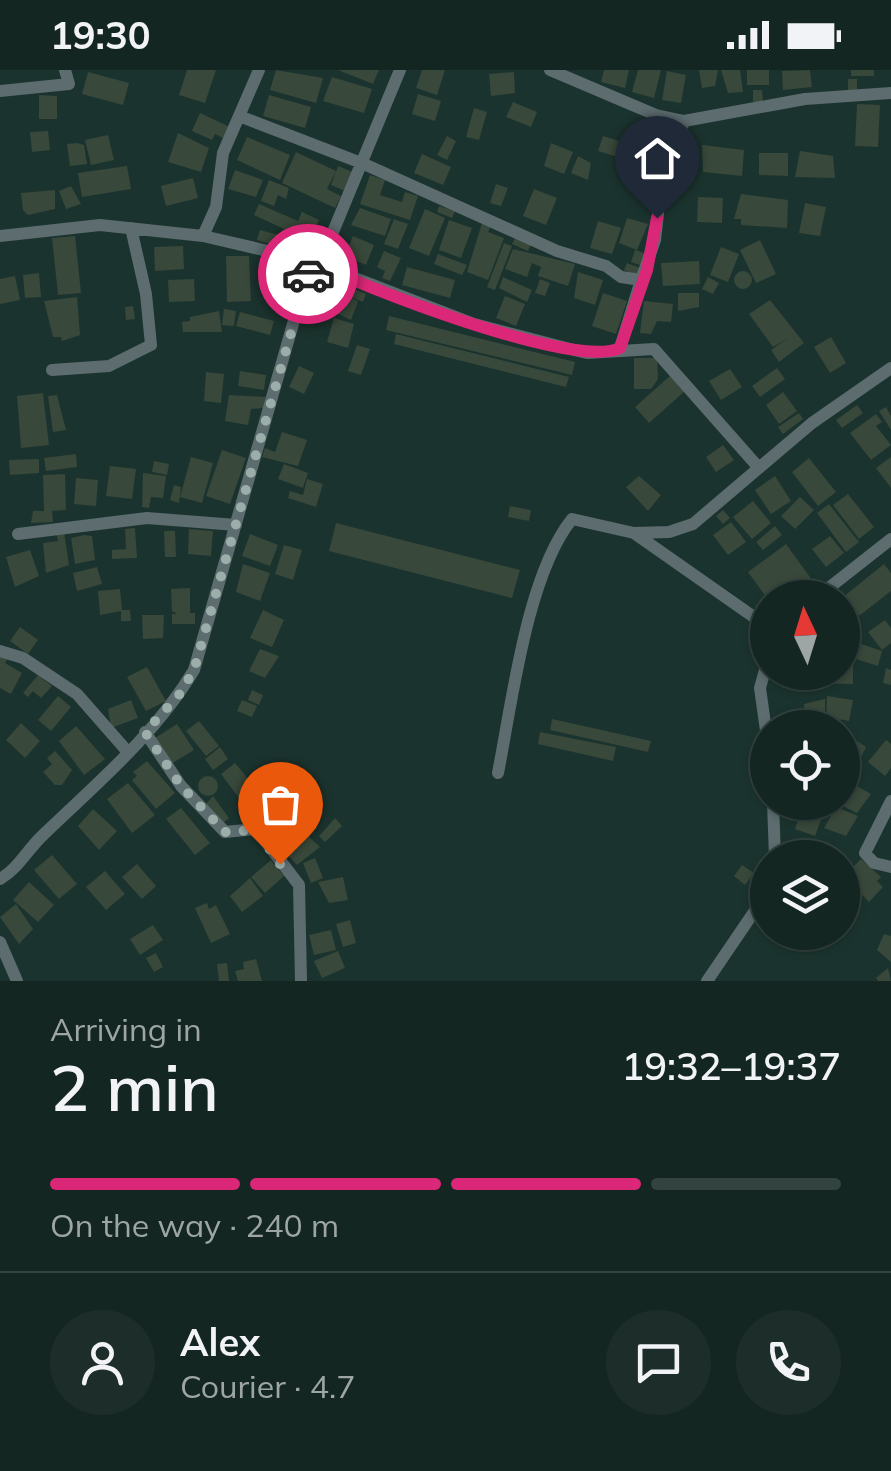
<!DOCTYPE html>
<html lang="en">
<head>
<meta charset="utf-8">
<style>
	:root { --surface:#142622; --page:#1d2e2a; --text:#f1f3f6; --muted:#9da5a5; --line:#334340; --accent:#db2777 }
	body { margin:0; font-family:Mulish,sans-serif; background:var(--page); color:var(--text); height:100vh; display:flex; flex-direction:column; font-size:38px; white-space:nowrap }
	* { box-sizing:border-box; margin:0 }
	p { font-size:32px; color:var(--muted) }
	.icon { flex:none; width:55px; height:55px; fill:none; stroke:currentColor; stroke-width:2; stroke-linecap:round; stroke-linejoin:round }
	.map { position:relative; height:911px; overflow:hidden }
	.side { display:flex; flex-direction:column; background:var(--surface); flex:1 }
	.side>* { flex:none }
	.needle { width:65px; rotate:356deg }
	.controls { position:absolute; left:750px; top:510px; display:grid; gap:20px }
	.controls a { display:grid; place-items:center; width:110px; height:110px; border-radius:50%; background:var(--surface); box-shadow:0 2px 8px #0004,0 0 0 2px var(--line); font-size:50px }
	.pin { position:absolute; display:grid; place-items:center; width:85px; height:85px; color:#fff; margin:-102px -42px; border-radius:50% 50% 50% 0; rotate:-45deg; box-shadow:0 0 10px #0007 }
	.pin .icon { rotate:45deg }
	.courier { position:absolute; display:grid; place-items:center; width:100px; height:100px; margin:-50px; border:8px solid #db2777; border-radius:50%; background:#fff; color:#222; box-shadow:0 2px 12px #0007 }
	.head em { font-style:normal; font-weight:600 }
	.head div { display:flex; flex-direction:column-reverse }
	.head { display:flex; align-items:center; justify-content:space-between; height:170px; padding:0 50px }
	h1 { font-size:65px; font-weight:600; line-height:75px }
	.bar { display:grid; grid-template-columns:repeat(4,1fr); gap:15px 10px; align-content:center; height:120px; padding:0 50px }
	.bar i { height:12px; border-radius:8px; background:var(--line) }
	.bar .on { background:var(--accent) }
	.bar p { grid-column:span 4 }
	.line { display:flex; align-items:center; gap:25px; padding:0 50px; border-top:2px solid var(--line) }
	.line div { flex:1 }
	.round { display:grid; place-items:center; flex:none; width:105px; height:105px; border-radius:52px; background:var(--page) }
	.status { display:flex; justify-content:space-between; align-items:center; height:70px; padding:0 50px; background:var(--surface); direction:ltr }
	.status svg { height:28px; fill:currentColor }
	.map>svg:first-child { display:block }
</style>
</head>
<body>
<div class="status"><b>19:30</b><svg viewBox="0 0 49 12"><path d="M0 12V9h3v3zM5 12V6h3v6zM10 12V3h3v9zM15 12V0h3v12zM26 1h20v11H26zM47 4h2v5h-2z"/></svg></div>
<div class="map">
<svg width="891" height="911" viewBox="0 0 891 911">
	<rect width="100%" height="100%" fill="#1b332e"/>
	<path fill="#38483a" d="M187 0H216L205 33 179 25Z
		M276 0 323 8 316 33 270 20Z
		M338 0H379L373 14Z
		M422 0H445L437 25 416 18Z
		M604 0H629L625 18 601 12Z
		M638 0H661L654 28 632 22Z
		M699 0H718L715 16 702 18Z
		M721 0H740L743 22 728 23Z
		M747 0H769V15H747Z
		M810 0 812 17 783 20 782 1Z
		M851 0H874V6H851Z
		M667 1 686 5 681 33 662 30Z
		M88 2 129 13 123 35 82 24Z
		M514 2 515 23 491 26 489 4Z
		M332 7 372 19 364 43 323 31Z
		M848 9H857V20H848Z
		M753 20H762L763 32H753Z
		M418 24 441 31 435 51 412 44Z
		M39 25 57 26V49H39Z
		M269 25 311 37 305 58 263 46Z
		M513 32 537 42 531 57 506 47Z
		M857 34 880 35 878 77 855 76Z
		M474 38 487 42 479 70 466 67Z
		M200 43 230 57 225 69 215 64 212 70 192 61Z
		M637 55 666 59 662 85 634 82Z
		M48 61 50 80 32 82 30 62Z
		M178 63 209 78 201 102 168 92Z
		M108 65 114 90 91 95 85 70Z
		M447 66 456 71 447 90 437 85Z
		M603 66 632 75 627 90 598 81Z
		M247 67 290 85 280 110 237 90Z
		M77 73 84 75 87 94 70 96 67 74Z
		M551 73 573 82 564 104 544 96Z
		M702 75 744 80 742 106 703 102Z
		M800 81 833 86 835 108 795 107Z
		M296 82 336 101 327 119 341 126 335 138 282 113Z
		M759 83H788V106L759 105Z
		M422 84 451 97 443 115 414 103Z
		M578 86 591 93 588 110 571 103Z
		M127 96 131 119 82 127 78 103Z
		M338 96 353 102 345 121 331 115Z
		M683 97 695 98 694 108 683 107Z
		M235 100 263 110 256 127 228 119Z
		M370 105 385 110 380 125 402 132 405 122 418 126 410 150 360 134Z
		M193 108 198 128 166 136 161 116Z
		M269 110 289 118 286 129 278 125 274 136 261 131Z
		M496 114 508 118 501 136 490 133Z
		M71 116 81 134 66 139 59 121Z
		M534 119 557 128 546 155 523 146Z
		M55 120V139L28 145 23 140 21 123Z
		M741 124 788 130 787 158 741 155V149H734Z
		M698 127 723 128 722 153 697 152Z
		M805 133 826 137 820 166 799 163Z
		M259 134 298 151 302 142 319 150 310 171 254 145Z
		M439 136 455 141 452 148 437 142Z
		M360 138 391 149 385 166 351 155Z
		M425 139 445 148 429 186 409 178Z
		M627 148 648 154 637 180 619 173Z
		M394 149 408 154 398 179 384 174Z
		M449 150 472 158 461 188 439 180Z
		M598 151 621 158 612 184 590 178Z
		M482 153 491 156 488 162 504 168 488 210 467 202Z
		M260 160 315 175 312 186 257 170Z
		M75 166 81 223 58 225 52 168Z
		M353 166 374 175 366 195 345 186Z
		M516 166 532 172 528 181 512 174Z
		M760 170 776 204 756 213 740 180Z
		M504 173 512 176 495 220 487 217Z
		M183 176 184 199 155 201 154 177Z
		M721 177 739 184 728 212 710 205Z
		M513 179 575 194 568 216 538 206 541 197 532 193 527 207 505 199Z
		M635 180 647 184 643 196 631 192Z
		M384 181 401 188 390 211 382 208 385 201 377 197Z
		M438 184 467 195 462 205 434 194Z
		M226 186H249L251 231 227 232Z
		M699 191 700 214 663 216 661 193Z
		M627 193 640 198 637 206 624 200Z
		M407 197 455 210 450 228 402 215Z
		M734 210a9 9 0 1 1 18 0a9 9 0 1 1-18 0Z
		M578 202 603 210 595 235 574 228Z
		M39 203 41 227 25 228 23 205Z
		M315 203 366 224 363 232 343 224 358 231 351 250 318 235 323 220 335 221 310 216Z
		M15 206 20 230 0 234V209Z
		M503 207 532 220 527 232 499 218Z
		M708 207 719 213 713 224 702 219Z
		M194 209 195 231 169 232 168 210Z
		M540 209 550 213 545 226 535 223Z
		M603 223 627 231 616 264 592 256Z
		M678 223H699V237L678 241Z
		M505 226 525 234 516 256 496 248Z
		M77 227 80 265 62 271 61 267H53L44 231Z
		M770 230 804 273 779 292 771 280 788 268 773 277 749 244Z
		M644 231 673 234 671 252 657 251 651 264 640 263Z
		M133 236 135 249 126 250 125 237Z
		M224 239 236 241 234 256 222 255Z
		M219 241 222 262H183L182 252 190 251V247Z
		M240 242 274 251 270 265 236 256Z
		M389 246 575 292 572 305 386 260Z
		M334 248 354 254 348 278 327 272Z
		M396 264 569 307 566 317 394 274Z
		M831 267 846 293 830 303 814 277Z
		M357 275 370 279 361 305 348 301Z
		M634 288H657L658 309 651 319H634Z
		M299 296 314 303 304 324 289 317Z
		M777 298 785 309 760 327 752 316Z
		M730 299 742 317 721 330 709 311Z
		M240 301 266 305 264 320 238 316Z
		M206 302 224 304 221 333 204 331Z
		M671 305 685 321 649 353 635 337Z
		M783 322 797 341 779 354 766 335Z
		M43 323 49 375 21 378 17 326Z
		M57 325 66 360 53 362 48 326Z
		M229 325 266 327 264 338 251 339 248 355 225 351Z
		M857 335 863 343 842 358 836 350Z
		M886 337 891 346V360L879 341Z
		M799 343 803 349 783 364 778 357Z
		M876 344 882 352 876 356 891 375 871 390 850 363Z
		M282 362 307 370 298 396 262 387 265 378 275 382Z
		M723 375 734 390 716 402 706 387Z
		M222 380 246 388 230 434 206 426Z
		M76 384 77 397 46 401 44 388Z
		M191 387 213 393 202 433 180 427Z
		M891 387V418L876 398Z
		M809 388 836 422 818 436 792 402Z
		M39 389V403L10 405 9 390Z
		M154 391 169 394 167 405 152 402Z
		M284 394 308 403 303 418 278 409Z
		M110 396 136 399 132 429 106 426Z
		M143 403 166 406 163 428 151 427 149 438 142 437Z
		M65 404 66 440 52 441 53 452 31 453 33 441H44L43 405Z
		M639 406 661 425 648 441 626 417Z
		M775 406 791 431 771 444 755 420Z
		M76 408 98 410 96 436 74 434Z
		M307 409 323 414 316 437 288 428 290 421 303 425Z
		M174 415 181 417 179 433 170 430Z
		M848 424 874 457 859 469 833 435Z
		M800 427 814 440 795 459 781 446Z
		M753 431 771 453 752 469 733 447Z
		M829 434 859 472 846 482 817 443Z
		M510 436 531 440 529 451 508 447Z
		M723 440 730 448 723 454 716 446Z
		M731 452 746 472 728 485 713 465Z
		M336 453 520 500 512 528 329 481Z
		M775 456 782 465 763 480 756 472Z
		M135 458 137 488 112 489V480L126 479 125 459Z
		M189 459 213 461 211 486 188 484Z
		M164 461H175L176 487H165Z
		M64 462 69 495 46 503 43 473 58 471 56 463Z
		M250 464 278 475 270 496 242 486Z
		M84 465 92 466 95 490 75 494 71 468Z
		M830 466 844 483 826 497 812 479Z
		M786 474 812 510 788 527 767 528 748 502Z
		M284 475 302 480 293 510 275 504Z
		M30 480 39 506 15 517 6 487Z
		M243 494 270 503 260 531 236 522Z
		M884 494 891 503V521L859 546 843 527Z
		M97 497 102 514 77 521 73 503Z
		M190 518V543H195V554H172V544H177L172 541 171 519Z
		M120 519 122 540H130L131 551H121V541L100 545 98 521Z
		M263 540 284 550 272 577 250 568Z
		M142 545H164L163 568 143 569Z
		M885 550 891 558V573L882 580 868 562Z
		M20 557 38 570 28 584 10 571Z
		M861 574 882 581 878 596 856 589Z
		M260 579 279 586 265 608 249 601Z
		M842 580 846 587H853V614L801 613V602H842Z
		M0 583 8 588 5 593 22 603 11 624 0 618Z
		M147 597 166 631 146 641 127 607Z
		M886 598 891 600V615L883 613Z
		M38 605 52 616 41 628 33 621 28 627 23 623Z
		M252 620 263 625 259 635 248 630Z
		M58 626 71 637 51 661 38 650Z
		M827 626 853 630 849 651 826 647Z
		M825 629V647L805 649 804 634Z
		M131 630 138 648 111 658 108 639Z
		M242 630 257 636 252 647 237 641Z
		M552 649 651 671 648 682 550 660Z
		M199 651 219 676 206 686 186 661Z
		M21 653 40 671 25 688 6 670Z
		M177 654 194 680 171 694 155 668Z
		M76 656 105 689 84 705 59 671Z
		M540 662 616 677 613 691 538 674Z
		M886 670 891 674V698L885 706 868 692Z
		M857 671 866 677 852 707 842 701V673L851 679Z
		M220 677 228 689 213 700 205 689Z
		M55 681 72 700 62 715H55L43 702 52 694 47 688Z
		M147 691 175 723 156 739 132 710 137 706 133 702Z
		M235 693 254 716 239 728 221 704Z
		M198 716a10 10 0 1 1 20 0a10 10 0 1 1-20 0Z
		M128 713 155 745 132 763 107 729Z
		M853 714 871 724 857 743 841 735Z
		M213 726 229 748 222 754 205 735Z
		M802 737 823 744 815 766 795 759Z
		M836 737 858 746 846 766 824 758Z
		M181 738 210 773 195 785 166 749Z
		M287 738 301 756 282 771 268 753Z
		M93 739 117 761 99 780 78 756Z
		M335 748 342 756 325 772 319 766Z
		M306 764 320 777 297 795 285 782Z
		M52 785 77 814 59 829 34 800Z
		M315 788 323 808 311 813 303 793Z
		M861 789 881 807 877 811 883 817 869 832 844 806Z
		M271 790 284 806 265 823 251 807Z
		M137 794 156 816 142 829 122 807Z
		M742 795 754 803 745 815 734 806Z
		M105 801 125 824 106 840 86 817Z
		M343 807 348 830 329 833 318 812Z
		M250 808 263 826 242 842 230 826Z
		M29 812 54 835 38 852 13 830Z
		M849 819 858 828 847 840 842 825Z
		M207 833 209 839 216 835 230 864 211 873 195 838Z
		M16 834 33 859 19 874 0 847Z
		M842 841 852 851 842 861Z
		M350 850 356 873 343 877 336 854Z
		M153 855 163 870 140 885 130 869Z
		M331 860 336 880 314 885 309 865Z
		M884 864 891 866V892L877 880Z
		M338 881 345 898 322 908 314 891Z
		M156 883 163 897 154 902 146 888Z
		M256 889 262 911H238L235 901 244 899 243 892Z
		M227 893 229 911H219L217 894Z
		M888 898 891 911H878L876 908Z"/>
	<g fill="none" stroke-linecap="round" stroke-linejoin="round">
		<path stroke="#5c6c6f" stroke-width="12" d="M550 0 656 45 684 51 805 29 891 23
			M0 21 69 14 65 0
			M239 46 364 94 557 181 606 196 621 207 641 210 655 170 660 126 684 51
			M0 166 100 155 203 166 311 191 474 254 570 279 587 283 654 279 759 398
			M203 166 216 137 223 83 259 0
			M620 278 641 210
			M52 300 109 296 151 275 146 224 131 158
			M18 464 147 448 236 455
			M816 528 891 469
			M768 557 634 463 669 462 693 454 812 353 891 298
			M0 581 23 588 77 624 127 681
			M768 589 760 618 768 675
			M145 662 181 716 225 762 256 759 299 815 301 911
			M498 703C512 632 527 505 572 449L634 463
			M891 731 865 783 874 793 891 797
			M773 732 775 788
			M0 809C19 798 27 780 43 765 96 714 156 664 194 600L311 191 323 184 328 174 400 0
			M0 872 17 911
			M707 911 758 836 768 812"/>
	</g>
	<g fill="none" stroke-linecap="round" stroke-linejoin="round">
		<path stroke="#9caeaa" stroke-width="10" stroke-dasharray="0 18" d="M280 794 256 760 225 762 181 716 145 662 179 625 194 600 308 204"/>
		<path stroke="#db2777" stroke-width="12" d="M308 204 312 191C361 217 576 300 620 278L647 200 657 148"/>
	</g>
</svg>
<div class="controls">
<a><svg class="needle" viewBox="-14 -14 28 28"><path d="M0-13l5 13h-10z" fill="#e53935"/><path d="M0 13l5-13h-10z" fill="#9da5a5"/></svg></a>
<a><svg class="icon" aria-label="locate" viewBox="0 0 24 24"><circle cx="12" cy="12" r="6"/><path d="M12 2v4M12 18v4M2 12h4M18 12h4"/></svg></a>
<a><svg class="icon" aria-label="layers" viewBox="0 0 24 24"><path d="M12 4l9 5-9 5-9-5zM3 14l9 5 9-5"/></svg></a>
</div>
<div class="pin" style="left:280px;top:794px;background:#ea580c"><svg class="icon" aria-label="bag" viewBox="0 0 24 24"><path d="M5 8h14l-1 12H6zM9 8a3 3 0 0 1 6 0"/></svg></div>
<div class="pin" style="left:657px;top:148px;background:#1f2937"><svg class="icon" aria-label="home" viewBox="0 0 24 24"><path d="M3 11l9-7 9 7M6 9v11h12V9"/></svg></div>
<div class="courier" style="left:308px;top:204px"><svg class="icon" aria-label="car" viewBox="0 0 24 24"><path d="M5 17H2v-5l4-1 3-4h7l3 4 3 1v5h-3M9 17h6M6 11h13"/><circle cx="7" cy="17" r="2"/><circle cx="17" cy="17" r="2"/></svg></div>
</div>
<section class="side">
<div class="head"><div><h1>2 min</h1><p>Arriving in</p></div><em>19:32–19:37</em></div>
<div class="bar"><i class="on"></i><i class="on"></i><i class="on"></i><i></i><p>On the way · 240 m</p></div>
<div class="line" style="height:180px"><a class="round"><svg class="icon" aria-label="person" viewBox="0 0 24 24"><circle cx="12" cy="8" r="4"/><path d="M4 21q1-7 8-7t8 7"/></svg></a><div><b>Alex</b><p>Courier · 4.7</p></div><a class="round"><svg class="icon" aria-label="chat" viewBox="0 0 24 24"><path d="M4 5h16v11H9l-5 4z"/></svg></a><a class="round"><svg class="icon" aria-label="phone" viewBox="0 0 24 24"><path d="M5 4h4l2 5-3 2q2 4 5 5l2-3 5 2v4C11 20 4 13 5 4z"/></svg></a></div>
</section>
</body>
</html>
